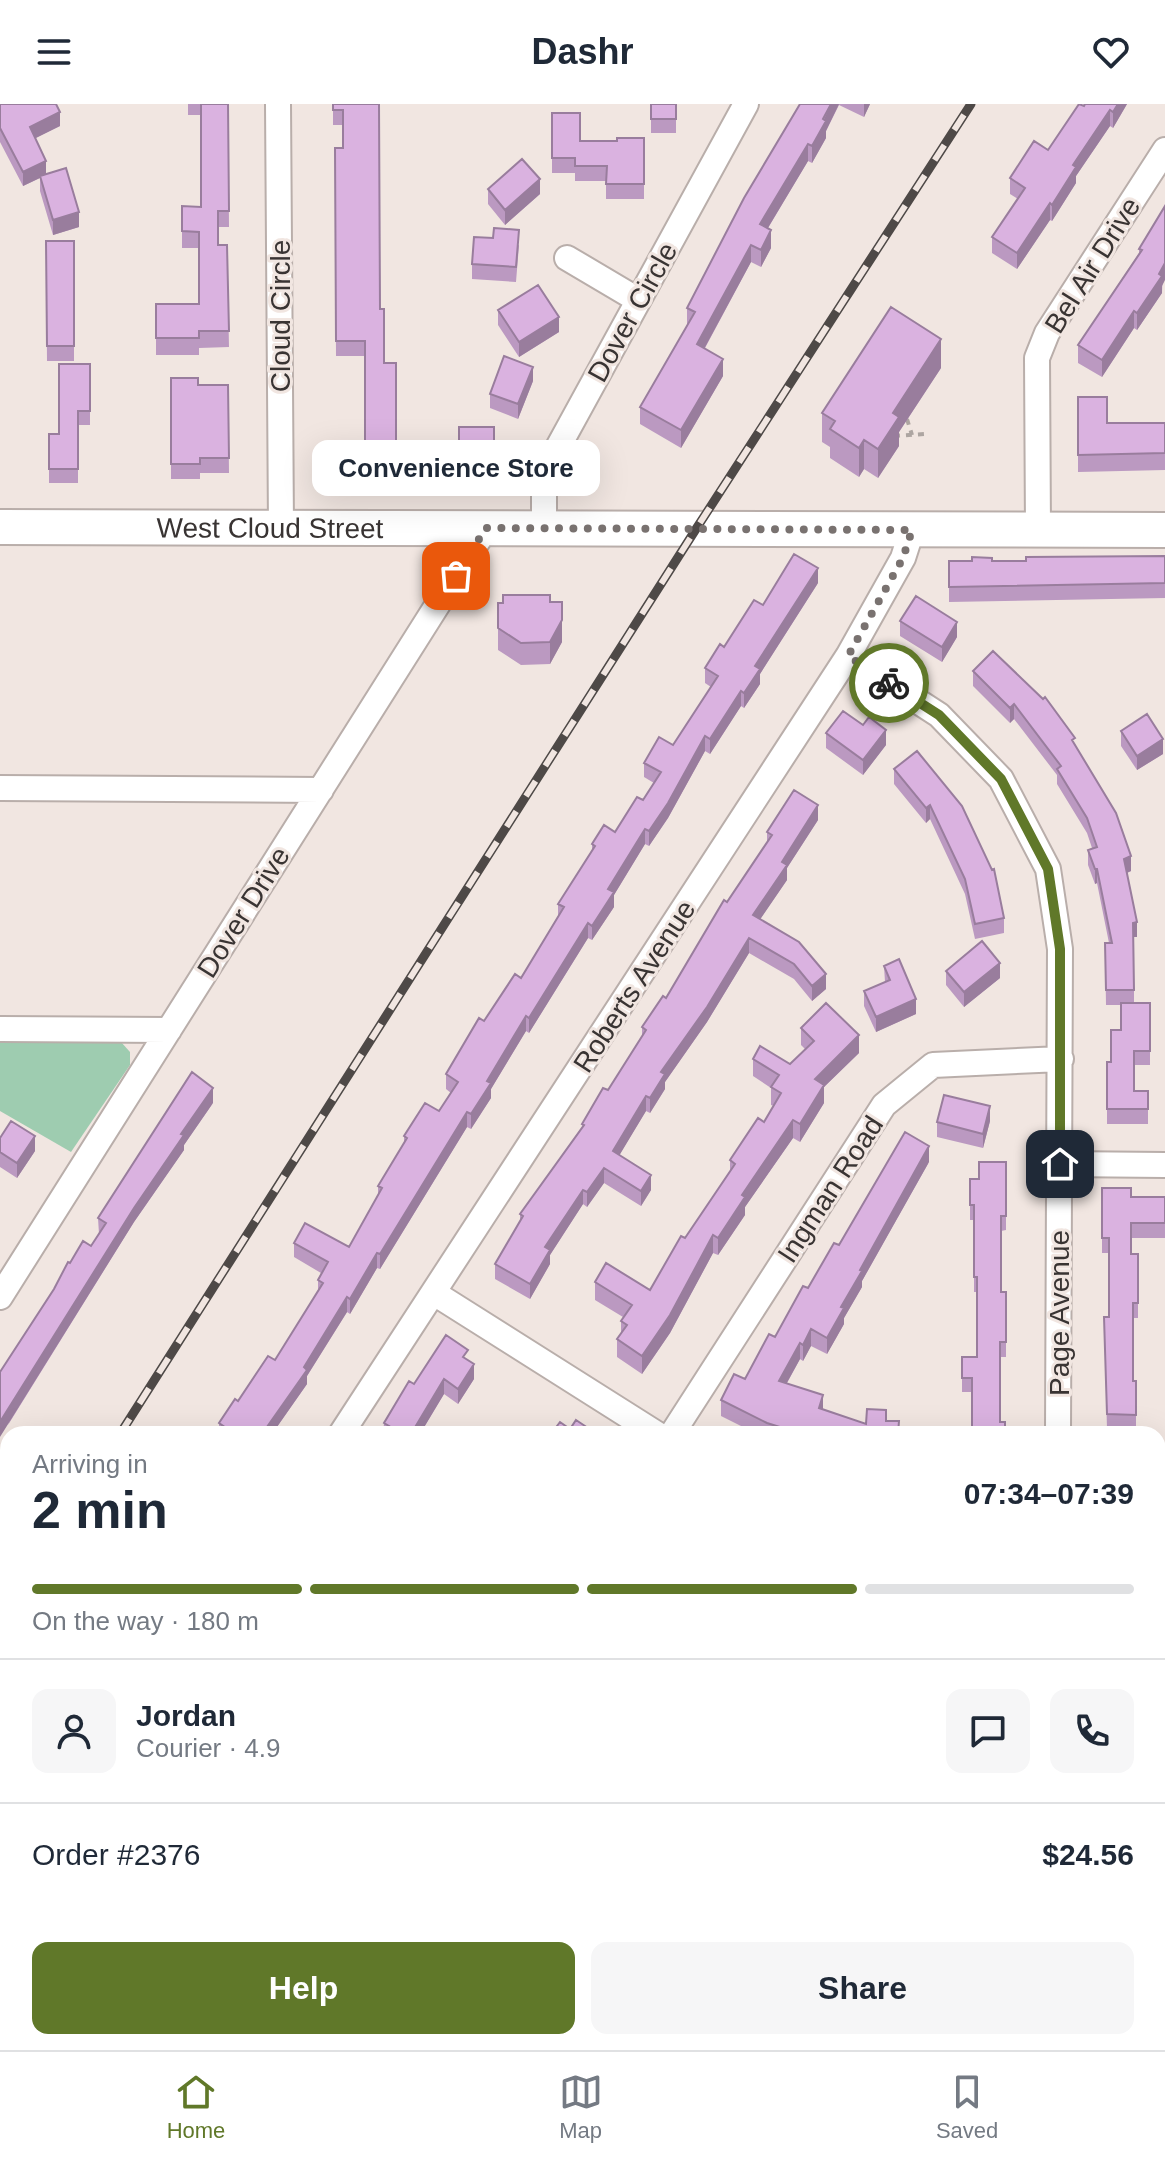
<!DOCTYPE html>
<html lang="en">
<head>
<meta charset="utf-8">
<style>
	:root { --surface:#fff; --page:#f6f6f7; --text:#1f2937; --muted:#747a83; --line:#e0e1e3; --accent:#607829 }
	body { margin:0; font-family:Helvetica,sans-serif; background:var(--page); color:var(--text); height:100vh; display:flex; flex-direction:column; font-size:30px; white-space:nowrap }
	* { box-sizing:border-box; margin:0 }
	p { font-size:26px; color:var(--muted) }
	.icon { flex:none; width:44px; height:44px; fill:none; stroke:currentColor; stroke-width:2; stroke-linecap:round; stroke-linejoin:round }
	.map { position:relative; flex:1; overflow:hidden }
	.sheet { position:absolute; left:0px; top:1322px; width:1166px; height:624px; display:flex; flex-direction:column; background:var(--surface); border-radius:24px 24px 0 0; box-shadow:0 8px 32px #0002 }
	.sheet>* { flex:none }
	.pin { position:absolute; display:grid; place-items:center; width:68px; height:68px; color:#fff; margin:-34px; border-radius:16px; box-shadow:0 4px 12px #0006 }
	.courier { position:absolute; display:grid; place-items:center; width:80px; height:80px; margin:-40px; border:6px solid #607829; border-radius:50%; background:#fff; color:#222; box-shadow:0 2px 10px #0007 }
	.bubble { position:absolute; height:56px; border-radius:16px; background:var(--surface); box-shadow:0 8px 32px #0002; font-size:26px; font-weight:800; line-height:56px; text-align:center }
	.head em { font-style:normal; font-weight:800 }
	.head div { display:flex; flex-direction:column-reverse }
	.head { display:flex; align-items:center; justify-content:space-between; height:136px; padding:0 32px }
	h1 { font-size:52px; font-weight:800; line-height:60px }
	.bar { display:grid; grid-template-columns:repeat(4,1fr); gap:12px 8px; align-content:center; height:96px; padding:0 32px }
	.bar i { height:10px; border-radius:6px; background:var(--line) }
	.bar .selected { background:var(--accent) }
	.bar p { grid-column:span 4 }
	.line { display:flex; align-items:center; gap:20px; padding:0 32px; border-top:2px solid var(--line) }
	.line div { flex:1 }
	.round { display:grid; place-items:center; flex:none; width:84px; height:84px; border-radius:16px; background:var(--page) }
	.button { display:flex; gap:16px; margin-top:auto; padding:16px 32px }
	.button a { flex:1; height:92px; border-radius:16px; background:var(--accent); color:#fff; font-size:32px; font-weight:800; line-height:92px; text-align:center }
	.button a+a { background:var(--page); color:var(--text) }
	header { display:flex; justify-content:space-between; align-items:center; height:104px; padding:0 32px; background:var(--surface); font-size:36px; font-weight:800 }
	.tab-bar { display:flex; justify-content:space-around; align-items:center; height:112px; border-top:2px solid var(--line); background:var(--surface); font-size:22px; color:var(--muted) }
	.tab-bar a { display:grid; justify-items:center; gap:4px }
	.tab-bar .selected { color:var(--accent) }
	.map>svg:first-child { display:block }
</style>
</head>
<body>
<header><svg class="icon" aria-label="menu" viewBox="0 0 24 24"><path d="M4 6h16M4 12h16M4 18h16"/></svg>Dashr<svg class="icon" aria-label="heart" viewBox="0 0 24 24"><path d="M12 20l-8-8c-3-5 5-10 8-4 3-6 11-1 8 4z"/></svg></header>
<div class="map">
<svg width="1165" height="1946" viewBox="0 0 1165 1946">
	<rect width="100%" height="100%" fill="#f1e6e1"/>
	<path fill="#9eccb0" d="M0 938H121L130 948V961L71 1048 0 1007Z"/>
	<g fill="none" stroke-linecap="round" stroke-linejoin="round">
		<g stroke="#b9aeaa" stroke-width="28">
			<path id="street" d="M278 0 281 424
				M567 154 638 196
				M544 423V386L556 347 746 0
				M1038 426 1037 254 1047 229 1165 46
				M848 552 939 611 1001 675 1048 765 1060 845 1058 1330
				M0 684 321 686
				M0 925 169 926
				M1060 1060 1165 1061
				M434 1189 657 1330
				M0 1193 486 424
				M341 1330 848 552 903 454 912 426
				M672 1330 884 1001 933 961 1061 955
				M0 1668 8 1672
				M1158 1702H1165
				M145 1938 149 1946
				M445 1938 448 1946
				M1057 1946V1938"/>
		</g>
		<g stroke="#b9aeaa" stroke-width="38">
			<g id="secondary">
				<path id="s1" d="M0 423 1165 426"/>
			</g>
		</g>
		<path stroke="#ada5a1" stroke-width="4" stroke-dasharray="6 6" stroke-linecap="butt" d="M907 315 912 331
			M894 332 924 330"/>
		<use href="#street" stroke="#fff" stroke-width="24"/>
		<use href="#secondary" stroke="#fff" stroke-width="34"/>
		<g stroke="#4e4947" stroke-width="9">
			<path id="rail" d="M120 1330 696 425 971 0
				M0 1517 8 1505"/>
		</g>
		<use href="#rail" stroke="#f1e6e1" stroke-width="6" stroke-dasharray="18" stroke-linecap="butt"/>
	</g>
	<path fill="#bb99c1" d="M0 0 60 22 35 34 46 70 79 123 53 131 40 87V74L23 82 0 38Z
		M188 0H228L229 123H218V141H227L229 243 199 244V251H156V200H199V144H182V102L201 103V11H188Z
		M333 0H379L380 205 384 259H396V353H365V252H336L335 44H343V21H333Z
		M651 0H676V29H651Z
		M800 0H870L864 13 839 1 826 27V34L812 59 808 57 768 124 771 144 761 163 751 158 705 244 723 272 681 344 640 320V303L687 222V204Z
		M1127 0 1113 24 1110 22 1076 72V79L1052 117 1050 116 1017 165 992 149V133L1018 95 1010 90V74L1048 46 1084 2Z
		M552 9 580 37H617L644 34V95H606V77H575V69H552Z
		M488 85 540 90 505 121 488 100Z
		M1165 102 1162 189 1137 226 1134 224 1102 273 1078 259V241L1139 149V145Z
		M46 137H74V257H47Z
		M519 141 516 178 472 175V160Z
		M498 206 559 228 519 253 498 221Z
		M90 260V321H78V379H49V330H59Z
		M941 264 899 328V342L878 374 864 365 859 373 830 354V343L822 338V309Z
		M171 274 198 281H228L229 369H200V375H171Z
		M533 277 518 315 490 304V290Z
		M1078 293 1107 319H1165V366L1078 368Z
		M459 323H494V380H459Z
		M1165 452V494L949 498V457H1026Z
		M818 479 760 570V580L744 604 741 602 710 650 705 647 668 714 649 742 645 740 614 791V803L592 836 588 834 529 929 526 927 491 985V994L471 1025 467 1023 380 1165 377 1164 350 1210 347 1208 307 1272V1280L272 1330H219V1319L275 1256 318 1187V1176L321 1169 294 1153V1139L349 1143 378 1092V1082L404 1039V1032L439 1007 451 989 446 985V970L484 917 521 874 558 812V800L592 746V740L615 728 643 696 654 679 644 673V659L673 641 711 583 705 579V564L763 501Z
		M550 498 562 538 550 560 521 561 498 546V499Z
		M900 517 957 533 942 558 900 532Z
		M973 567 1075 642 1131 767 1127 769 1137 833H1134V899H1150V961H1134V987H1148V1020H1107V958H1111L1121 926V901H1106L1105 839H1109L1097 779 1095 780 1088 761V746L1092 744 1087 729 1057 680V671L1014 615 1010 619 973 582Z
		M863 621 886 641 863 671 826 644V629Z
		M1121 627 1163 650 1137 666 1121 642Z
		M917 647 1004 814V829L975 835 965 790 930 715 926 719 894 680V665Z
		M818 716 787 764V776L760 815 826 885 812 897 794 875 749 849 707 918 665 978V985L650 1009 646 1007 619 1051 651 1086 641 1102 604 1079 587 1103 583 1100 550 1151V1160L530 1195 495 1175V1160L520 1117V1110L582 1023V1020L608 986 642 933V923L666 894 767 738V728Z
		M884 862 916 910 876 928 864 902V887L885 878Z
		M946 867 1000 874 964 903 946 881Z
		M801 924 859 949 824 983V999L800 1038 793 1034 745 1103V1111L718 1151 713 1149 670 1229 642 1270 617 1253V1235L621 1229V1217L623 1213 595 1196V1178L650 1186 730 1067V1056L764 1018 774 1002 771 1001V984L753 972V955L790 960 805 945 801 941Z
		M213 999 184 1041V1046L134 1118 8 1321 54 1185 70 1159 91 1142 99 1130 98 1114Z
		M990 1017 983 1044 937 1033V1018Z
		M0 1034 35 1047 17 1074 0 1063Z
		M929 1058 862 1177V1183L844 1214V1220L827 1250 811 1242 803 1257 800 1255 787 1279 823 1306 866 1320 886 1317 899 1330H757L721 1312V1296L745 1275 839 1141Z
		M1006 1058V1126L1001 1127V1188H1006V1253H1000L972 1327V1288H962V1253H977V1188H974V1116H970V1075H979Z
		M1102 1084 1131 1093H1165V1134H1131V1150H1138V1214H1133V1277H1136V1326L1107 1325 1104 1213H1109V1149H1102Z
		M468 1256 474 1275 458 1300 444 1290 420 1330H383L384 1319 414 1280Z
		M1158 1601H1162V1647H1158Z
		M0 1708H8V1765H0Z
		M1158 1732H1165V1768H1158Z
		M54 1938H86L89 1946H56Z
		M189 1938H226L229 1946H192Z
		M330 1938H356L339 1946H334Z
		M486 1938H525L529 1946H490Z"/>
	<path fill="#997d9d" d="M831 0H839L826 27V34L812 59V42Z
		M864 0H870L864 13Z
		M1118 0H1127L1113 24V8Z
		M1110 6V22L1076 72V79L1052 117V101L1073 61Z
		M60 8V22L30 37V23Z
		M808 40V57L760 137V120Z
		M46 57V71L23 82V68Z
		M540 75V90L505 121V106Z
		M1050 99V116L1017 165V149Z
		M79 108V123L53 131V116Z
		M771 126V144L761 163V146Z
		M751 141V158L697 258V240Z
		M1165 159V176L1162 182V189L1137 226V209Z
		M1134 207V224L1102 273V256Z
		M559 213V228L519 253V238Z
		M941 235V264L899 328V342L878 374V345L893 309Z
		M723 255V272L681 344V326Z
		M533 263V277L518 315V300Z
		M864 336V365L859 373V344Z
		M818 464V479L760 570V580L744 604V589L755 562Z
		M562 516V538L550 560V538Z
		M957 518V533L942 558V543Z
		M741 587V602L710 650V635Z
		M1014 600V615L1010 619V604Z
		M886 626V641L863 671V656Z
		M705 632V647L668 714 649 742V727Z
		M1163 635V650L1137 666V652Z
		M818 701V716L787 764V776L753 826V811L782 758Z
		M930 701V715L926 719V704Z
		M645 725V740L614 791V803L592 836V822L608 785Z
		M1131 752V767L1124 770V755Z
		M1095 765H1097V779L1095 780Z
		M1137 818V833H1133V819Z
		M588 819V834L529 929V914Z
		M749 834V849L707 918 665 978V985L650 1009V994L661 968Z
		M1000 859V874L964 903V888Z
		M826 870V885L812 897V882Z
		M916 895V910L876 928V913Z
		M526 912V927L491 985V994L471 1025V1010L487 977Z
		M859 931V949L824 983V999L800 1038V1020L815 975Z
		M213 984V999L184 1041V1046L134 1118 0 1333V1318L181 1030Z
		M646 992V1007L613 1062V1047Z
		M990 1002V1017L983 1044V1030Z
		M467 1008V1023L380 1165V1150Z
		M793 1016V1034L745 1103V1111L718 1151V1134L742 1091Z
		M35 1032V1047L17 1074V1059Z
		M929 1042V1058L862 1177V1183L844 1214V1220L827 1250V1234L841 1203 860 1166Z
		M604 1064V1079L587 1103V1088Z
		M651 1071V1086L641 1102V1087Z
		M583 1086V1100L550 1151V1160L530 1195V1180L545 1143Z
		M713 1131V1149L670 1229 642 1270V1252Z
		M377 1149V1164L350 1210V1195Z
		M347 1193V1208L307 1272V1280L272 1330H262Z
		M811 1225V1242L803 1257V1241Z
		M800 1239V1255L779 1293V1277Z
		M474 1260V1275L458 1300V1285Z
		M444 1275V1290L420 1330H411Z
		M823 1291V1307L819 1304Z
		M335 1938H356L339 1946H335Z
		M573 1938H586L573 1942Z"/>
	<path fill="#dab2e0" stroke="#997d9d" stroke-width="2" d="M0 0H56L60 8 30 23 46 57 23 68 0 24Z
		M201 0H228L229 107H218V141H227L229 227H199V234H156V200H199V128L182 127V102L201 103Z
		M333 0H379L380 205H384V259H396V337H365V237H336L335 44H343V6H333Z
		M651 0H676V15H651Z
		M800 0H831L823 15 826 17 812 42 808 40 760 120 771 126 761 146 751 141 697 240 723 255 681 326 640 303 695 208 687 204 744 94Z
		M1079 0 1084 2 1085 0H1118L1113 8 1110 6 1073 61 1076 63 1052 101 1050 99 1017 149 992 133 1025 84 1010 74 1034 37 1048 46Z
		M552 9H580V37H617V34H644V80H606L607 62H575V54H552Z
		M522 55 540 75 505 106 488 85Z
		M66 64 79 108 53 116 40 72Z
		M1165 102V159L1159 170 1162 172 1137 209 1134 207 1102 256 1078 241 1142 146 1139 145Z
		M494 124 519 126 516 163 472 160 474 133 493 134Z
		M46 137H74V242H47Z
		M538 181 559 213 519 238 498 206Z
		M891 203 941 235 893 309 899 313 878 345 864 336 859 344 830 325 835 317 822 309Z
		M504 252 533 263 518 300 490 290Z
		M59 260H90V307H78V365H49V330H59Z
		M171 274H198V281H228L229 354H200V360H171Z
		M1078 293H1107V319H1165V349L1078 351Z
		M459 323H494V366L459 365Z
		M794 450 818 464 755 562 760 565 744 589 741 587 710 635 705 632 668 699 649 727 645 725 608 785 614 788 592 822 588 819 529 914 526 912 487 977 491 979 471 1010 467 1008 380 1150 377 1149 350 1195 347 1193 304 1263 307 1266 262 1330H231L232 1328 219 1319 235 1295 238 1297 268 1252 275 1256 323 1179 318 1176 328 1158 294 1139 305 1119 349 1143 382 1084 378 1082 407 1034 404 1032 425 999 439 1007 458 978 446 970 479 914 484 917 515 870 521 874 564 803 558 800 595 742 592 740 604 721 615 728 637 693 643 696 661 668 644 659 659 633 673 641 718 572 705 564 720 540 724 543 754 496 763 501Z
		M1165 452V479L949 483V457H972V453L992 454V457H1026V453Z
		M503 491H550V498H562V516L550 538 521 539 498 524V499H503Z
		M916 492 957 518 942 543 900 517Z
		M993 547 1043 595 1045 593 1075 634 1072 636 1116 709 1131 752 1124 755 1137 818 1133 819 1134 886H1106L1105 839H1112L1097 765H1095L1088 746 1097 743 1087 714 1057 665 1061 662 1014 600 1010 604 973 567Z
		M843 607 863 621 869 613 886 626 863 656 826 629Z
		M1147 610 1163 635 1137 652 1121 627Z
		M917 647 962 702 992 766 994 765 1004 814 975 820 965 775 930 701 926 704 894 665Z
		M794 686 818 701 782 758 787 761 753 811 799 838 826 870 812 882 794 860 749 834 707 903 661 968 665 970 650 994 646 992 613 1047 651 1071 641 1087 604 1064 587 1088 583 1086 545 1143 550 1146 530 1180 495 1160 523 1112 520 1110 584 1021 582 1020 603 984 608 986 646 926 642 923 663 892 666 894 724 796 727 798 772 731 767 728Z
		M982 837 1000 859 964 888 946 867Z
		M899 855 916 895 876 913 864 887 890 876 884 862Z
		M826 899 859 931 815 975 824 981 800 1020 793 1016 742 1091 745 1093 718 1134 713 1131 670 1211 642 1252 617 1235 627 1221 621 1217 632 1201 595 1178 606 1159 650 1186 681 1132 685 1134 735 1060 730 1056 758 1014 764 1018 781 989 771 983 779 971 753 955 760 942 790 960 814 937 801 924Z
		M1121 899H1150V947H1134V987H1148V1005H1107V958H1111V926H1121Z
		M192 968 213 984 181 1030 184 1031 134 1104 0 1318V1268L54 1185 68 1158 70 1159 83 1137 91 1142 106 1119 98 1114Z
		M944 991 990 1002 983 1030 937 1018Z
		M11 1017 35 1032 17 1059 0 1048V1034Z
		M905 1028 929 1042 860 1166 862 1167 841 1203 844 1204 827 1234 811 1225 803 1241 800 1239 779 1277 823 1291 819 1304 866 1320 867 1305 886 1306V1317H899L898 1330H802L767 1319 721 1296 734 1270 745 1275 769 1230 775 1233 803 1182 808 1184 834 1139 839 1141Z
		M979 1058H1006V1112H1001V1188H1006V1238H1000V1318H1005V1330H965V1327H972V1274H962V1253H977V1173H974V1101H970V1075H979Z
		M1102 1084H1131V1093H1165V1119H1131V1150H1138V1199H1133V1277H1136V1311L1107 1310 1104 1213H1109V1134H1102Z
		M446 1231 468 1246 463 1253 474 1260 458 1285 444 1275 411 1330H383L389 1322 384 1319 409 1277 414 1280Z
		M576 1316 594 1328 593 1330H551L560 1318 570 1325Z
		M1158 1601H1162V1632H1158Z
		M0 1708H8V1748H0Z
		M1158 1732H1165V1754H1158Z
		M59 1938H86L89 1946H61Z
		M198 1938H226L229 1946H201Z
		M493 1938H525L529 1946H497Z
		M1102 1938H1129V1946H1103Z"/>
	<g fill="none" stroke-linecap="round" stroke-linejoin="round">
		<path stroke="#797270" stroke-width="8" stroke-dasharray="0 14.4" d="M456 472 486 424 912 426 903 454 848 552 889 579"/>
		<path stroke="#607829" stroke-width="10" d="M889 579 939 611 1001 675 1048 765 1060 845V1060"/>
	</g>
	<g text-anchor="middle" stroke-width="6" stroke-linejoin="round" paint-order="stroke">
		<g font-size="28" fill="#393433" stroke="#f1e6e1">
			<text transform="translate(1092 161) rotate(-58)" y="10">Bel Air Drive</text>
			<text transform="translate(632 208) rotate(-61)" y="10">Dover Circle</text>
			<text transform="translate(280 212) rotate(-90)" y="10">Cloud Circle</text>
			<text dy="10" stroke="none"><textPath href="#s1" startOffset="270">West Cloud Street</textPath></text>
			<text transform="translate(243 808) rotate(-58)" y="10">Dover Drive</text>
			<text transform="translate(634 882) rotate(-57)" y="10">Roberts Avenue</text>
			<text transform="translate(830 1085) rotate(-57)" y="10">Ingman Road</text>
			<text transform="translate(1059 1209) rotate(-90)" y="10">Page Avenue</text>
		</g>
	</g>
</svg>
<div class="pin" style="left:456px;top:472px;background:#ea580c"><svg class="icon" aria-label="bag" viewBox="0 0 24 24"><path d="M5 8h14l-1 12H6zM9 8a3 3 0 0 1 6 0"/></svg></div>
<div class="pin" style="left:1060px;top:1060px;background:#1f2937"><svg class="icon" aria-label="home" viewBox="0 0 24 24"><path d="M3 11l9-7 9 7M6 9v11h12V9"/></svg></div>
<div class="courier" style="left:889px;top:579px"><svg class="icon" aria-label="bike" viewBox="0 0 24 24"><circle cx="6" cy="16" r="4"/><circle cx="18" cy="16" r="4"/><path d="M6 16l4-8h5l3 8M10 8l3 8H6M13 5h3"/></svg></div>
<div class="bubble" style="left:312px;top:336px;width:288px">Convenience Store</div>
<section class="sheet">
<div class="head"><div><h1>2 min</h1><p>Arriving in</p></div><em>07:34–07:39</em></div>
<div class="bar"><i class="selected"></i><i class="selected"></i><i class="selected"></i><i></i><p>On the way · 180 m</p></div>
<div class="line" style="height:144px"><a class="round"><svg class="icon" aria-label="person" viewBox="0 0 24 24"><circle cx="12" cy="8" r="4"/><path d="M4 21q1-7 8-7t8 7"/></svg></a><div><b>Jordan</b><p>Courier · 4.9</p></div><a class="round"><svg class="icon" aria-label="chat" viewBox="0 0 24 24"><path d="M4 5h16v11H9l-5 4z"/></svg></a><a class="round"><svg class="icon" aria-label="phone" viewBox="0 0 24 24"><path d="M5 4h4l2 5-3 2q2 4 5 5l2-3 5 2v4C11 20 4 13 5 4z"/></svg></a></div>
<div class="line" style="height:104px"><div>Order #2376</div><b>$24.56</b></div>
<div class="button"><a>Help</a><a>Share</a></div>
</section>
</div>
<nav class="tab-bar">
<a class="selected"><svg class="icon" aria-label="home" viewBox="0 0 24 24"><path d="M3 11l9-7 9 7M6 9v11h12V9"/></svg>Home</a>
<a><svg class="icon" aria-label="map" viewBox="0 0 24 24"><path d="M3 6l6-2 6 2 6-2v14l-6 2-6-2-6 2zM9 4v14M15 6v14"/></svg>Map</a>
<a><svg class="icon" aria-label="saved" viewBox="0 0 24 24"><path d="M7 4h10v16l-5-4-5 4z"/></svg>Saved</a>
</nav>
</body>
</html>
